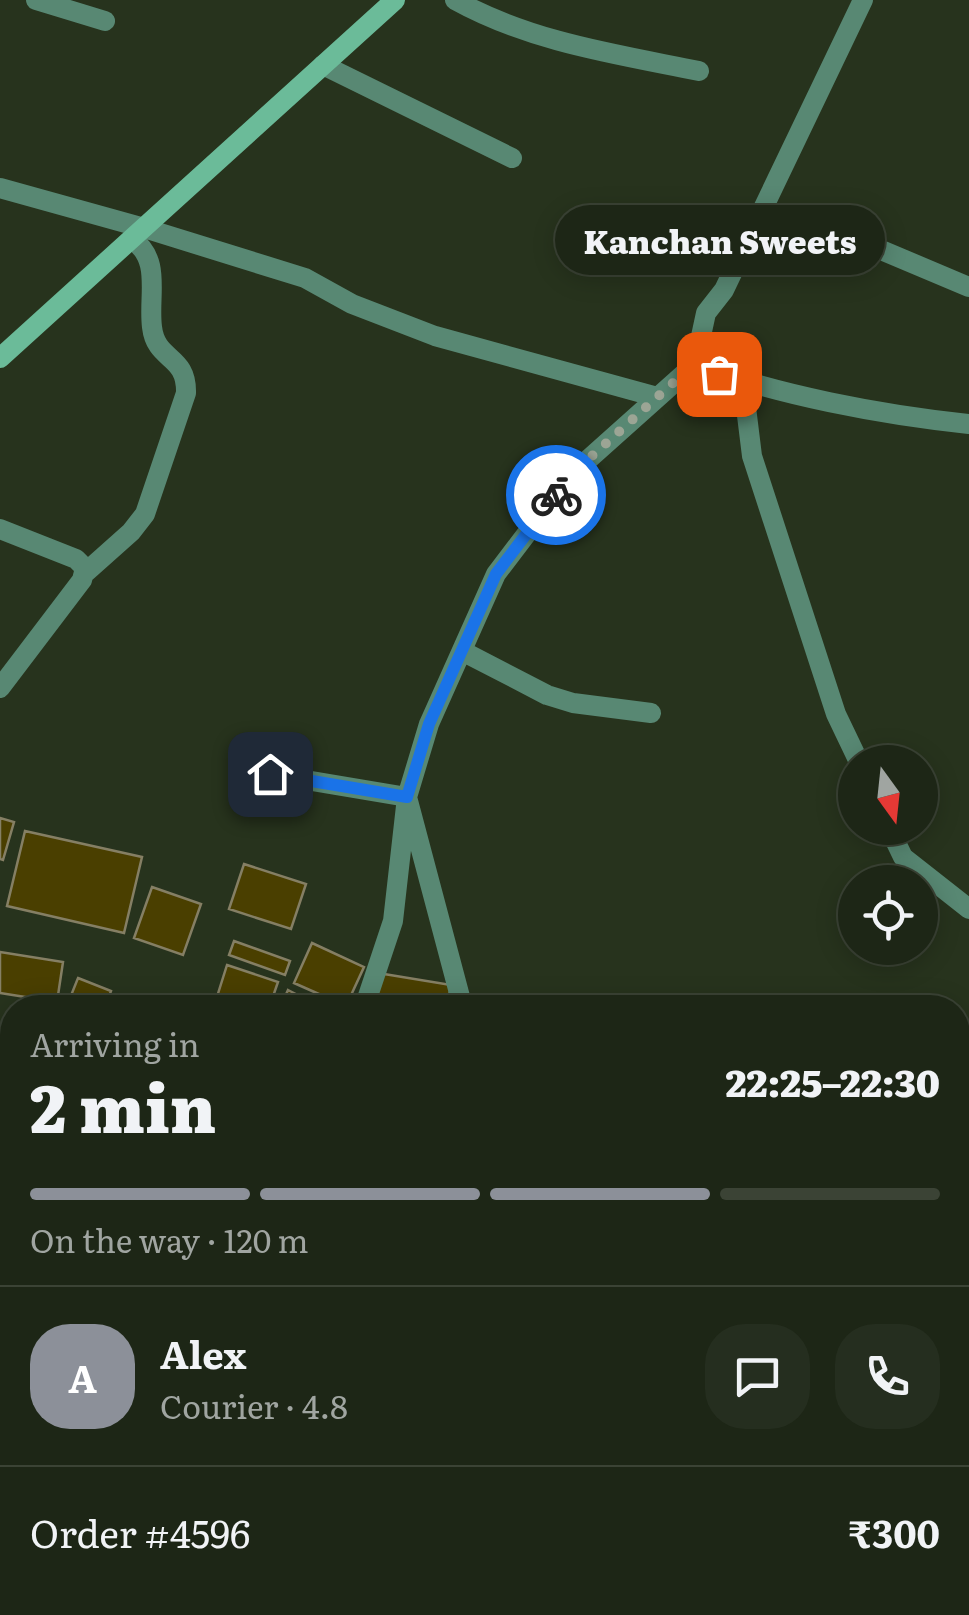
<!DOCTYPE html>
<html lang="en">
<head>
<meta charset="utf-8">
<style>
	:root { --surface:#1d2616; --page:#252e1f; --text:#f1f3f6; --muted:#a0a5a1; --line:#3b4335; --accent:#8c9099 }
	body { margin:0; font-family:Literata,serif; background:var(--page); color:var(--text); height:100vh; display:flex; flex-direction:column; font-size:38px; white-space:nowrap }
	* { box-sizing:border-box; margin:0 }
	p { font-size:32px; color:var(--muted) }
	.icon { flex:none; width:55px; height:55px; fill:none; stroke:currentColor; stroke-width:2; stroke-linecap:round; stroke-linejoin:round }
	.map { position:relative; flex:1; overflow:hidden }
	.panel { position:absolute; left:0px; top:995px; width:970px; height:620px; display:flex; flex-direction:column; background:var(--surface); border-radius:40px 40px 0 0; box-shadow:0 5px 25px #0003,0 0 0 2px var(--line) }
	.panel>* { flex:none }
	.needle { width:65px; rotate:165deg }
	.fabs { position:absolute; left:838px; top:745px; display:grid; gap:20px }
	.fabs a { display:grid; place-items:center; width:100px; height:100px; border-radius:50%; background:var(--surface); box-shadow:0 5px 25px #0003,0 0 0 2px var(--line); font-size:50px }
	.pin { position:absolute; display:grid; place-items:center; width:85px; height:85px; color:#fff; margin:-42px; border-radius:20px; box-shadow:0 5px 15px #0006 }
	.courier { position:absolute; display:grid; place-items:center; width:100px; height:100px; margin:-50px; border:8px solid #1a73e8; border-radius:50%; background:#fff; color:#222; box-shadow:0 2px 12px #0007 }
	.bubble { position:absolute; height:70px; border-radius:35px; background:var(--surface); box-shadow:0 5px 25px #0003,0 0 0 2px var(--line); font-size:32px; font-weight:800; line-height:70px; text-align:center }
	.headline em { font-style:normal; font-weight:800 }
	.headline div { display:flex; flex-direction:column-reverse }
	.headline { display:flex; align-items:center; justify-content:space-between; height:170px; padding:0 30px }
	h1 { font-size:65px; font-weight:800; line-height:75px }
	.bar { display:grid; grid-template-columns:repeat(4,1fr); gap:15px 10px; align-content:center; height:120px; padding:0 30px }
	.bar i { height:12px; border-radius:8px; background:var(--line) }
	.bar .selected { background:var(--accent) }
	.bar p { grid-column:span 4 }
	.line { display:flex; align-items:center; gap:25px; padding:0 30px; border-top:2px solid var(--line) }
	.line div { flex:1 }
	.round { display:grid; place-items:center; flex:none; width:105px; height:105px; border-radius:40px; background:var(--page) }
	.map>svg:first-child { display:block }
</style>
</head>
<body>
<div class="map">
<svg width="969" height="1615" viewBox="0 0 969 1615">
	<rect width="100%" height="100%" fill="#27331d"/>
	<path fill="#4a3f00" stroke="#857f64" stroke-width="2.5" d="M0 818 14 822 3 860 0 859Z
		M25 831 142 857 124 933 7 906Z
		M244 864 306 884 291 929 229 909Z
		M152 887 201 904 183 955 134 938Z
		M234 941 290 961 285 975 229 955Z
		M312 943 364 967 346 1006 294 983Z
		M0 952 63 962 57 1002 0 993Z
		M227 965 278 982 269 1008H240L216 1000Z
		M378 973 451 985 447 1008H372Z
		M78 978 111 991 105 1008H66Z
		M288 990 323 1008H280Z
		M121 996 149 1008H115Z
		M12 1053V1110L0 1107Z
		M9 1120 12 1121V1147L1 1143Z
		M4 1184 12 1186V1257L0 1254V1200Z
		M0 1311 12 1317V1345L0 1368Z
		M0 1402 12 1407V1431L0 1426Z
		M5 1436 12 1439V1475L0 1470V1448Z
		M0 1472 12 1476 5 1509 0 1508Z
		M178 1602H223L219 1615H206L177 1606Z
		M421 1602H451L454 1615H398L397 1609Z
		M460 1602H516L519 1615H463Z
		M536 1602H642L645 1615H539Z"/>
	<g fill="none" stroke-linecap="round" stroke-linejoin="round">
		<path stroke="#588873" stroke-width="20" d="M36 0 105 21
			M455 0C531 42 615 54 699 71
			M323 65 512 158
			M0 188 144 228 305 278 352 304 435 336 657 397
			M760 214 874 247 969 287
			M695 364C775 395 883 415 969 424
			M743 383 752 456 836 714 859 762
			M0 529 76 559 85 568 82 580 0 688
			M85 573 131 532 145 514 186 393C187 354 156 362 152 327 148 295 162 260 132 239
			M462 651 547 695 573 703 651 713
			M270 774 407 797 463 1008
			M889 828 903 857 969 909
			M364 1008 393 921 407 797 429 724 496 574 572 474 695 364 706 313 724 290 863 0
			M0 1164 12 1165
			M0 1291 12 1298
			M380 1602 383 1615"/>
		<path stroke="#6bbb99" stroke-width="20" d="M0 358 395 0
			M958 1463 969 1460
			M0 1564 12 1569
			M74 1602 97 1615 112 1608 131 1615
			M296 1615 359 1602"/>
	</g>
	<g fill="none" stroke-linecap="round" stroke-linejoin="round">
		<path stroke="#9ca595" stroke-width="10" stroke-dasharray="0 18" d="M556 495 572 474 694 364 719 374"/>
		<path stroke="#1a73e8" stroke-width="12" d="M270 774 407 797 429 724 496 574 556 495"/>
	</g>
</svg>
<div class="fabs">
<a><svg class="needle" viewBox="-14 -14 28 28"><path d="M0-13l5 13h-10z" fill="#e53935"/><path d="M0 13l5-13h-10z" fill="#a0a5a1"/></svg></a>
<a><svg class="icon" aria-label="locate" viewBox="0 0 24 24"><circle cx="12" cy="12" r="6"/><path d="M12 2v4M12 18v4M2 12h4M18 12h4"/></svg></a>
</div>
<div class="pin" style="left:719px;top:374px;background:#ea580c"><svg class="icon" aria-label="bag" viewBox="0 0 24 24"><path d="M5 8h14l-1 12H6zM9 8a3 3 0 0 1 6 0"/></svg></div>
<div class="pin" style="left:270px;top:774px;background:#1f2937"><svg class="icon" aria-label="home" viewBox="0 0 24 24"><path d="M3 11l9-7 9 7M6 9v11h12V9"/></svg></div>
<div class="courier" style="left:556px;top:495px"><svg class="icon" aria-label="bike" viewBox="0 0 24 24"><circle cx="6" cy="16" r="4"/><circle cx="18" cy="16" r="4"/><path d="M6 16l4-8h5l3 8M10 8l3 8H6M13 5h3"/></svg></div>
<div class="bubble" style="left:555px;top:205px;width:330px">Kanchan Sweets</div>
<section class="panel">
<div class="headline"><div><h1>2 min</h1><p>Arriving in</p></div><em>22:25–22:30</em></div>
<div class="bar"><i class="selected"></i><i class="selected"></i><i class="selected"></i><i></i><p>On the way · 120 m</p></div>
<div class="line" style="height:180px"><b class="round" style="background:var(--accent);color:#fff">A</b><div><b>Alex</b><p>Courier · 4.8</p></div><a class="round"><svg class="icon" aria-label="chat" viewBox="0 0 24 24"><path d="M4 5h16v11H9l-5 4z"/></svg></a><a class="round"><svg class="icon" aria-label="phone" viewBox="0 0 24 24"><path d="M5 4h4l2 5-3 2q2 4 5 5l2-3 5 2v4C11 20 4 13 5 4z"/></svg></a></div>
<div class="line" style="height:130px"><div>Order #4596</div><b>₹300</b></div>
</section>
</div>
</body>
</html>
